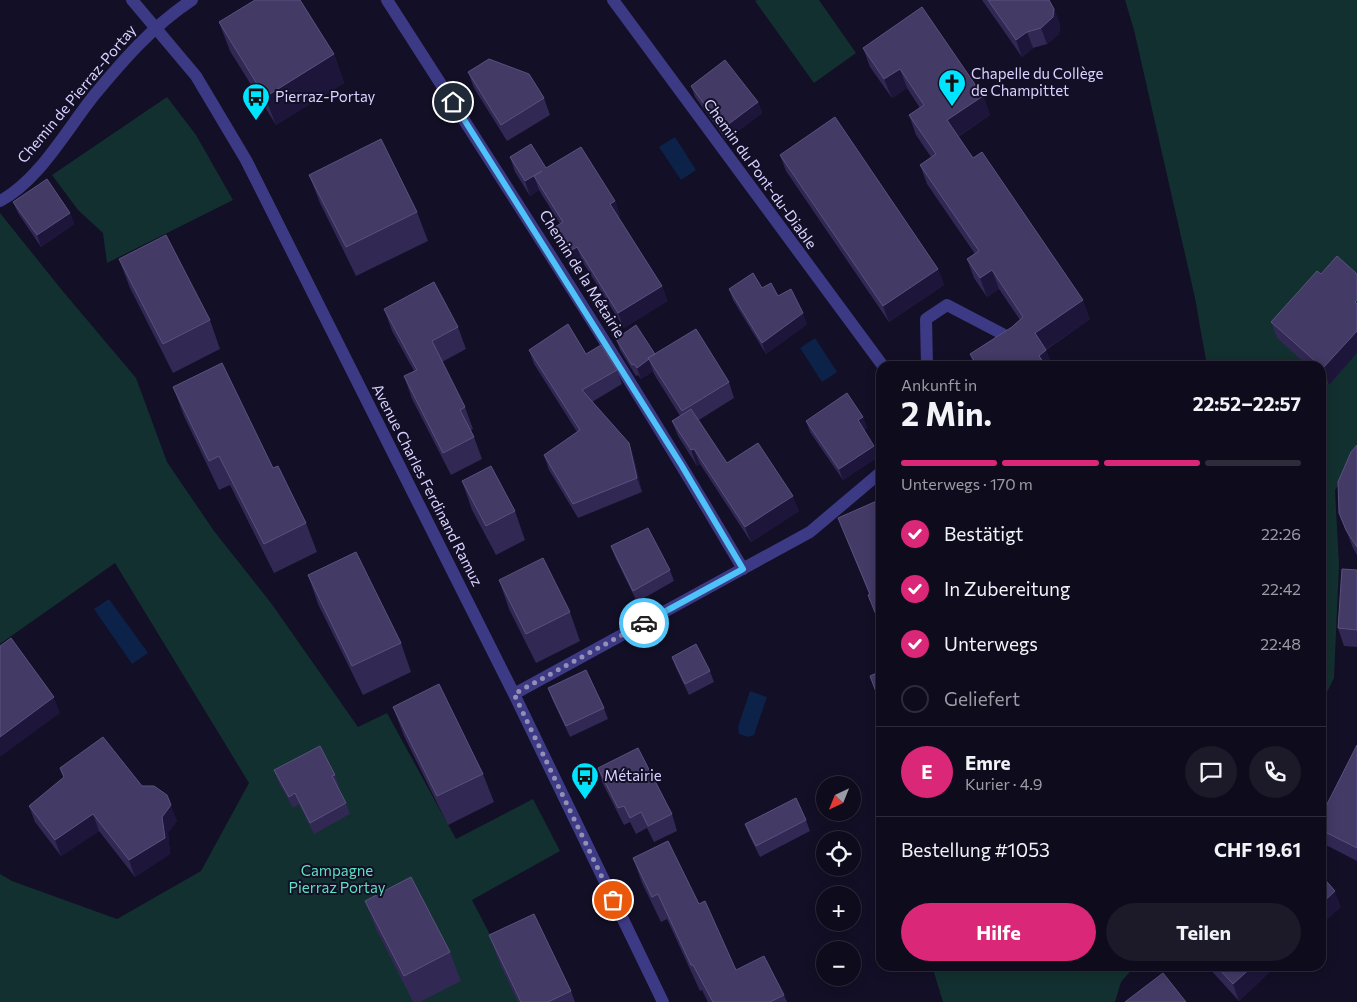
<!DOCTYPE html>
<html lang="de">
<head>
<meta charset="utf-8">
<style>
	:root { --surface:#0e0b1c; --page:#1c1929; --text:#f1f3f6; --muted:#9b9ba3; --line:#2e2b3b; --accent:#db2777 }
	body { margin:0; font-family:Commissioner,sans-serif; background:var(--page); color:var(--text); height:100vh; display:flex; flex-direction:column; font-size:19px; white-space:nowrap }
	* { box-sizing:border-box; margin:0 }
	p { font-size:16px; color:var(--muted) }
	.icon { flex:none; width:28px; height:28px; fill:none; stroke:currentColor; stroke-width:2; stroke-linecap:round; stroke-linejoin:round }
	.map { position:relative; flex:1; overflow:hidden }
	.side { position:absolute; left:876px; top:361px; width:450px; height:610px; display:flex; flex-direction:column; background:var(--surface); border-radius:15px; box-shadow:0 2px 12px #0003,0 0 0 1px var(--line) }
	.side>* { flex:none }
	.needle { width:32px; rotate:223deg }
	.buttons { position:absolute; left:816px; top:776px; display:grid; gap:10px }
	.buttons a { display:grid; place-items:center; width:45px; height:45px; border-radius:50%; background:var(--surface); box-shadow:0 2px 12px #0003,0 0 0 1px var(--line); font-size:25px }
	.pin { position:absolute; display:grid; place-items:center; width:42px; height:42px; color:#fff; margin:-21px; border:2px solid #fff; border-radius:50%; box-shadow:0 1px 5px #0007 }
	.courier { position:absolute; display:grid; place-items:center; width:50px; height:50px; margin:-25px; border:4px solid #4fc3f7; border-radius:50%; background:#fff; color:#222; box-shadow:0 1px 6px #0007 }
	.overview em { font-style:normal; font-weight:700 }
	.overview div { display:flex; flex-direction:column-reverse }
	.overview { display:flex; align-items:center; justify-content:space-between; height:85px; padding:0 25px }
	h1 { font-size:32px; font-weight:700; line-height:38px }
	.bar { display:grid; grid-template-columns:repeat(4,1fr); gap:8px 5px; align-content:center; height:60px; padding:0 25px }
	.bar i { height:6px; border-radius:4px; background:var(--line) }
	.bar .current { background:var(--accent) }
	.bar p { grid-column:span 4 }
	.line { display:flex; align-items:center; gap:12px; padding:0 25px; border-top:1px solid var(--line) }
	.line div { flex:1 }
	.round { display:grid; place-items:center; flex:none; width:52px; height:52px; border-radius:26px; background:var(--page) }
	ol { padding:0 25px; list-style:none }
	li { display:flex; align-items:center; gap:15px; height:55px }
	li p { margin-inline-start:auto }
	li .icon { padding:5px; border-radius:50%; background:var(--accent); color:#fff; stroke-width:4 }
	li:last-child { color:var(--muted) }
	li i { width:28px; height:28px; border:2px solid var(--line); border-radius:50% }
	.primary-button { display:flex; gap:10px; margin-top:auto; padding:10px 25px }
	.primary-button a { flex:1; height:58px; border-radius:30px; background:var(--accent); color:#fff; font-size:20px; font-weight:700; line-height:58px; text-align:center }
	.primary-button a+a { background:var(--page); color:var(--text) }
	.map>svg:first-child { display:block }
</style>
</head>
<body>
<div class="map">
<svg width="1357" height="1002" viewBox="0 0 1357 1002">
	<rect width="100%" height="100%" fill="#130f26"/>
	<path fill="#12302f" d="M757 0H819L856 53 814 83 755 1Z
		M1125 0H1357V457L1335 490 1339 565 1334 678 1321 704V366H1207L1195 298 1134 30Z
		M167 97 196 135 233 200 107 263 103 233 78 210 52 175Z
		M0 213 61 289 136 378 167 462 214 531 271 603 358 727 387 713 456 839 533 799 560 851 472 900 525 1002H0V874L12 881 117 919 201 871 249 783 115 563 0 644Z
		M932 966H1135L1121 982 1115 1002H943Z"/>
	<path fill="#0c2248" d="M675 137 696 170 681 180 659 147Z
		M815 338 837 372 822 382 800 348Z
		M109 599 148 653 132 664 94 609Z
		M750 691 767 697 754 735 748 737 739 734 738 727Z"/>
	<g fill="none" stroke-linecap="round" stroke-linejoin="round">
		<path stroke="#3d3a85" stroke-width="12" d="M132 0 196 76 246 160 514 694 663 1002
			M387 0C508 189 630 376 743 569
			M613 0 883 366
			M0 201C40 180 68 127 96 93 125 58 154 25 192 0
			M927 366 926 319 947 305 1014 340
			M514 694 810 532 881 472"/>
	</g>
	<path fill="#312854" d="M982 0H1049L1054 9 1060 25 1059 34 1047 44 1033 48 1022 57Z
		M219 22 334 54 344 83 276 125 230 51Z
		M863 48 983 96 990 115 958 137 1090 319 1046 350 1052 366H974L970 354 1012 327 1020 320 999 289 987 297 974 278 967 259 975 254 927 184 920 165 931 157 916 135 909 115 920 108 907 88 892 98 870 67Z
		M468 72 544 98 550 115 507 141 474 88Z
		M691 86 758 102 762 113 726 140 695 97Z
		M780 155 938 269 944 285 889 322 786 171Z
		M510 157 546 168 615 201 620 216 618 217 662 286 667 301 624 328 582 261 573 267 558 243 552 229 560 224 539 190 530 196 515 172Z
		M309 175 417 212 428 241 356 276 320 203Z
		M13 202 70 213 74 224 41 247 18 213Z
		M119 259 210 320 220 349 173 373 130 288Z
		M1321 274 1329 385 1321 378V366H1308L1277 338 1271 322Z
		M762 288 807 324 766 354 733 300 729 289Z
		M384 309 458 327 466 349 442 362 465 407 473 429 471 430 474 437 482 459 451 475 412 399 404 376 414 371 392 331Z
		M616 339 729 382 734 398 699 420 727 463 799 511 751 542 700 464 697 466 678 436 672 421 680 416 654 374 653 371 641 379 638 375 636 376 620 350Z
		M529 350 586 354 617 370 622 384 592 402 629 443 634 458 642 492 578 518 549 470 544 455 577 432 534 364Z
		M173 387 273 468 306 523 317 552 274 573 230 485 219 490 184 416Z
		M863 417 867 428 864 430 878 457 843 480 810 432 806 421Z
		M1357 445V555L1353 548 1339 513Z
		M462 481 515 511 525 540 496 555 472 510Z
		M881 506V628L868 595 869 594 838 518Z
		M611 546 670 570 674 581 637 602 615 557Z
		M1357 570V647L1344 646 1338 628Z
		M308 575 401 643 411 672 363 695 318 604Z
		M499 580 570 612 580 641 536 663 509 609Z
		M672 657 710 671 714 682 689 695 676 668Z
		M548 688 604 708 608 719 570 737 552 699Z
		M393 707 483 774 494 802 448 825 404 736Z
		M1357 745V861L1322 843 1321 842V816Z
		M60 768 142 786 177 821 168 833 170 854 135 877 99 831 61 856 35 822 29 806 64 778Z
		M598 768 672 814 677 831 654 842 647 828 636 834 630 822 624 825 603 784Z
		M274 770 335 775 339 786 338 787 346 803 350 814 314 834 299 804 293 808 278 781Z
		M806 820 810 831 760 857 749 835 745 824Z
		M633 858 699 904 736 970 784 995 787 1002H708L702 990 700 991 667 919 661 922 642 883Z
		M365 901 450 952 461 981 420 1002H413L376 929Z
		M489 935 571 991 575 1002H518L500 964Z
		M1207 966H1276L1239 1001Z"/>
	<path fill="#1d163a" d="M1054 9 1060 25 1059 34 1047 44 1041 28Z
		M1027 32 1033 48 1022 57 1016 40Z
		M334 54 344 83 276 125 265 97Z
		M900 69 907 88 892 98 884 79Z
		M983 96 990 115 954 139 947 120Z
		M758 102 762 113 726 140 722 129Z
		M542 171 534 176 539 190 530 196 525 181Z
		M615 201 620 216 616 218 610 204Z
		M70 213 74 224 41 247 37 235Z
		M577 247 582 261 573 267 567 253Z
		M938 269 944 285 889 322 883 306Z
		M992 270 999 289 987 297 980 278Z
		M662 286 667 301 624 328 618 313Z
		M1083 300 1090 319 1042 352 1035 333Z
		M803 313 807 324 766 354 762 343Z
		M1357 331V353L1329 385 1323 368Z
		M1046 350 1052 366H1043L1039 356Z
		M649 359 653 371 641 379 637 368Z
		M863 417 867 428 862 431 858 420Z
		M629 443 634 458 642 492 637 478Z
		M874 446 878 457 843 480 839 469Z
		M694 449 700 464 697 466 691 450Z
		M793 496 799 511 751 542 745 527Z
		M54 697 60 713 0 757V737Z
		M167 795 177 821 168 833 170 854 135 877 129 860 162 817Z
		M93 814 99 831 61 856 55 840Z
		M1335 891 1341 907 1321 925V904Z
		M1253 966H1276L1239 1001 1233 984Z"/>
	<path fill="#433a66" stroke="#5a527e" d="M255 0H300L334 54 265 97 219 22Z
		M988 0H1049L1054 9 1053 17 1041 28 1027 32 1016 40Z
		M922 7 983 96 947 120 973 158 982 152 1083 300 1035 333 1046 350 1039 356 1046 366H978L970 354 1012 327 1023 317 992 270 980 278 967 259 979 251 920 165 936 154 909 115 924 105 900 69 884 79 863 48Z
		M489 59 529 74 544 98 501 125 468 72Z
		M725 60 758 102 722 129 691 86Z
		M835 117 938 269 883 306 780 155Z
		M381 139 417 212 346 247 309 175Z
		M531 144 546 168 581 147 615 201 610 204 662 286 618 313 577 247 567 253 552 229 563 222 534 176 542 171 525 181 510 157Z
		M47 179 70 213 37 235 13 202Z
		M166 235 210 320 163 344 119 259Z
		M1337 256 1357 274V300L1355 302 1357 304V331L1323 368 1271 322 1317 271 1321 274Z
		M753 273 762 288 771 283 778 296 791 289 803 313 762 343 729 289Z
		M434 282 458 327 432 341 465 407 460 410 474 437 443 453 404 376 417 370 384 309Z
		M568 324 586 354 601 345 617 370 582 390 629 443 637 478 573 504 544 455 580 430 529 350Z
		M636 325 655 354 648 358 649 359 637 368 634 364 632 365 616 339Z
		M696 329 729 382 682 411 648 358Z
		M222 363 273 468 278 466 306 523 264 544 219 456 209 461 173 387Z
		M847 393 863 417 858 420 874 446 839 469 806 421Z
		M691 409 727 463 758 443 793 496 745 527 694 449 691 450 672 421Z
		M1357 445V547L1346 530 1339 513 1338 482 1351 452Z
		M491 466 515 511 486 526 462 481Z
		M879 500 881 506V627L868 595 870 594 838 518Z
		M648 528 670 570 633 591 611 546Z
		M356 552 401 643 352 666 308 575Z
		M543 558 570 612 526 634 499 580Z
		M1342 569 1357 570V630L1338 628Z
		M11 638 54 697 0 737V646Z
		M696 644 710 671 685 684 672 657Z
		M586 670 604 708 566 726 548 688Z
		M881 671V705L870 676Z
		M439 684 483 774 437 796 393 707Z
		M103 737 142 786H154L167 795 171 805 162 817 165 838 129 860 93 814 55 840 29 806 64 777 60 768Z
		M1357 745V848L1321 830V816Z
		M320 746 335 775 332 776 346 803 310 823 295 793 289 797 274 770Z
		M638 748 672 814 648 826 641 812 630 818 624 806 618 808 598 768Z
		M796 798 806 820 756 846 745 824Z
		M668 841 699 904 705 901 736 970 764 956 784 995 770 1002H713L693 965H691L658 894 652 897 633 858Z
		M1321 875 1335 891 1321 904Z
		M411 877 450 952 404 976 365 901Z
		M534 914 571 991 548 1002H521L489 935Z
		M1216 966H1253L1233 984Z
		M1163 973 1186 1002H1125Z"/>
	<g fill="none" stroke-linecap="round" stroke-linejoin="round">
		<path stroke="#948fb3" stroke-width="5" stroke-dasharray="0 9" d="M613 900 514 694 644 623"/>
		<path stroke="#4fc3f7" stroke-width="6" d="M453 102 682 466 743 569 644 623"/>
	</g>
	<defs>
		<g id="church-pin" transform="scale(1.4375)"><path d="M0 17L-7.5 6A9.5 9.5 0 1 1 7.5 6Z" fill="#00e5ff" stroke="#130f26"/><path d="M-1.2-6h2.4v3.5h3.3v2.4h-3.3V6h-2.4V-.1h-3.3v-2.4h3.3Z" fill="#111"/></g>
		<g id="bus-pin" transform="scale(1.4375)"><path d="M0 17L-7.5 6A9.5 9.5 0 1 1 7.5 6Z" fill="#00e5ff" stroke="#130f26"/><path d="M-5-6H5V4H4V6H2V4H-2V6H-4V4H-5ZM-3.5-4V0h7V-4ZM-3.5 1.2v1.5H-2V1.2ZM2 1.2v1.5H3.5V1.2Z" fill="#111"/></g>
	</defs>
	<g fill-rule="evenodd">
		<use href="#church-pin" x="952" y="83"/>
		<use href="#bus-pin" x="256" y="97"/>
		<use href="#bus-pin" x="585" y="776"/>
	</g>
	<g text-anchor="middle" stroke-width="4" stroke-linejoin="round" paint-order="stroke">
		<g font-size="15" fill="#d9d4ff" stroke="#130f26" text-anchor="start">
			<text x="971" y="79">Chapelle du Collège<tspan x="971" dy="17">de Champittet</tspan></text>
			<text x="275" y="102">Pierraz-Portay</text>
			<text x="604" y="781">Métairie</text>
		</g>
		<g font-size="15" fill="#d9d4ff" stroke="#130f26">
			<text transform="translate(77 94) rotate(-50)" y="5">Chemin de Pierraz-Portay</text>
			<text transform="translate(760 174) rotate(54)" y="5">Chemin du Pont-du-Diable</text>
			<text transform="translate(582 274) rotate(58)" y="5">Chemin de la Métairie</text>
			<text transform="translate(427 485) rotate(63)" y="5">Avenue Charles Ferdinand Ramuz</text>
		</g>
		<g font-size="15" fill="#5fe0c0" stroke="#130f26">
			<text x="337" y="876">Campagne<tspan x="337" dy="17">Pierraz Portay</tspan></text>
		</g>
	</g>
</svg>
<div class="buttons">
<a><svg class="needle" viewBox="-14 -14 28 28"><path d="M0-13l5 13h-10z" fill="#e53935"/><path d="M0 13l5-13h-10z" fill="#9b9ba3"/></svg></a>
<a><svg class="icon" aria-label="locate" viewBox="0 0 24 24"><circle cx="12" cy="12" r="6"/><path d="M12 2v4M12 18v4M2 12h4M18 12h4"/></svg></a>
<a>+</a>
<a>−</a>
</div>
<div class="pin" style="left:613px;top:900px;background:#ea580c"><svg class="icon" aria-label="bag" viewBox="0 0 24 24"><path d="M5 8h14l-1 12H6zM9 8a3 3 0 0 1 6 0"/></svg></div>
<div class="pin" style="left:453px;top:102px;background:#1f2937"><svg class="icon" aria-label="home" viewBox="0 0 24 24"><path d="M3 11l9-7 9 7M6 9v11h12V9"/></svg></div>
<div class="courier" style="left:644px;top:623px"><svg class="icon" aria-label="car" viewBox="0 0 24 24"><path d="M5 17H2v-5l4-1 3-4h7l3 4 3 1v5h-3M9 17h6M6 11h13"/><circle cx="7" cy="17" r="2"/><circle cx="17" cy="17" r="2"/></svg></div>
<section class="side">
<div class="overview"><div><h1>2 Min.</h1><p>Ankunft in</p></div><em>22:52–22:57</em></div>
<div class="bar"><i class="current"></i><i class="current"></i><i class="current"></i><i></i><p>Unterwegs · 170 m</p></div>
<ol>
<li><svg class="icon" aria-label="check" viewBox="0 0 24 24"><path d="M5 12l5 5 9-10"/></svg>Bestätigt<p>22:26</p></li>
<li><svg class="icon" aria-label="check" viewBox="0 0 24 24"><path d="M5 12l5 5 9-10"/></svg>In Zubereitung<p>22:42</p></li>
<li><svg class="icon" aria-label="check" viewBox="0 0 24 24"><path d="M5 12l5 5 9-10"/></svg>Unterwegs<p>22:48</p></li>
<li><i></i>Geliefert</li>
</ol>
<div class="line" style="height:90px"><b class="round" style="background:var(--accent);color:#fff">E</b><div><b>Emre</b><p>Kurier · 4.9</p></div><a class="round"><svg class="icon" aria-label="chat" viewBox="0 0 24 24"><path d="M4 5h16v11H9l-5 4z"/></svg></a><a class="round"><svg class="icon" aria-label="phone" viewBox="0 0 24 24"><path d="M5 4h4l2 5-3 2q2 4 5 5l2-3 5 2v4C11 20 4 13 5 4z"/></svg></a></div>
<div class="line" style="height:65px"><div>Bestellung #1053</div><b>CHF 19.61</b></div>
<div class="primary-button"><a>Hilfe</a><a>Teilen</a></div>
</section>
</div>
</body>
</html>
